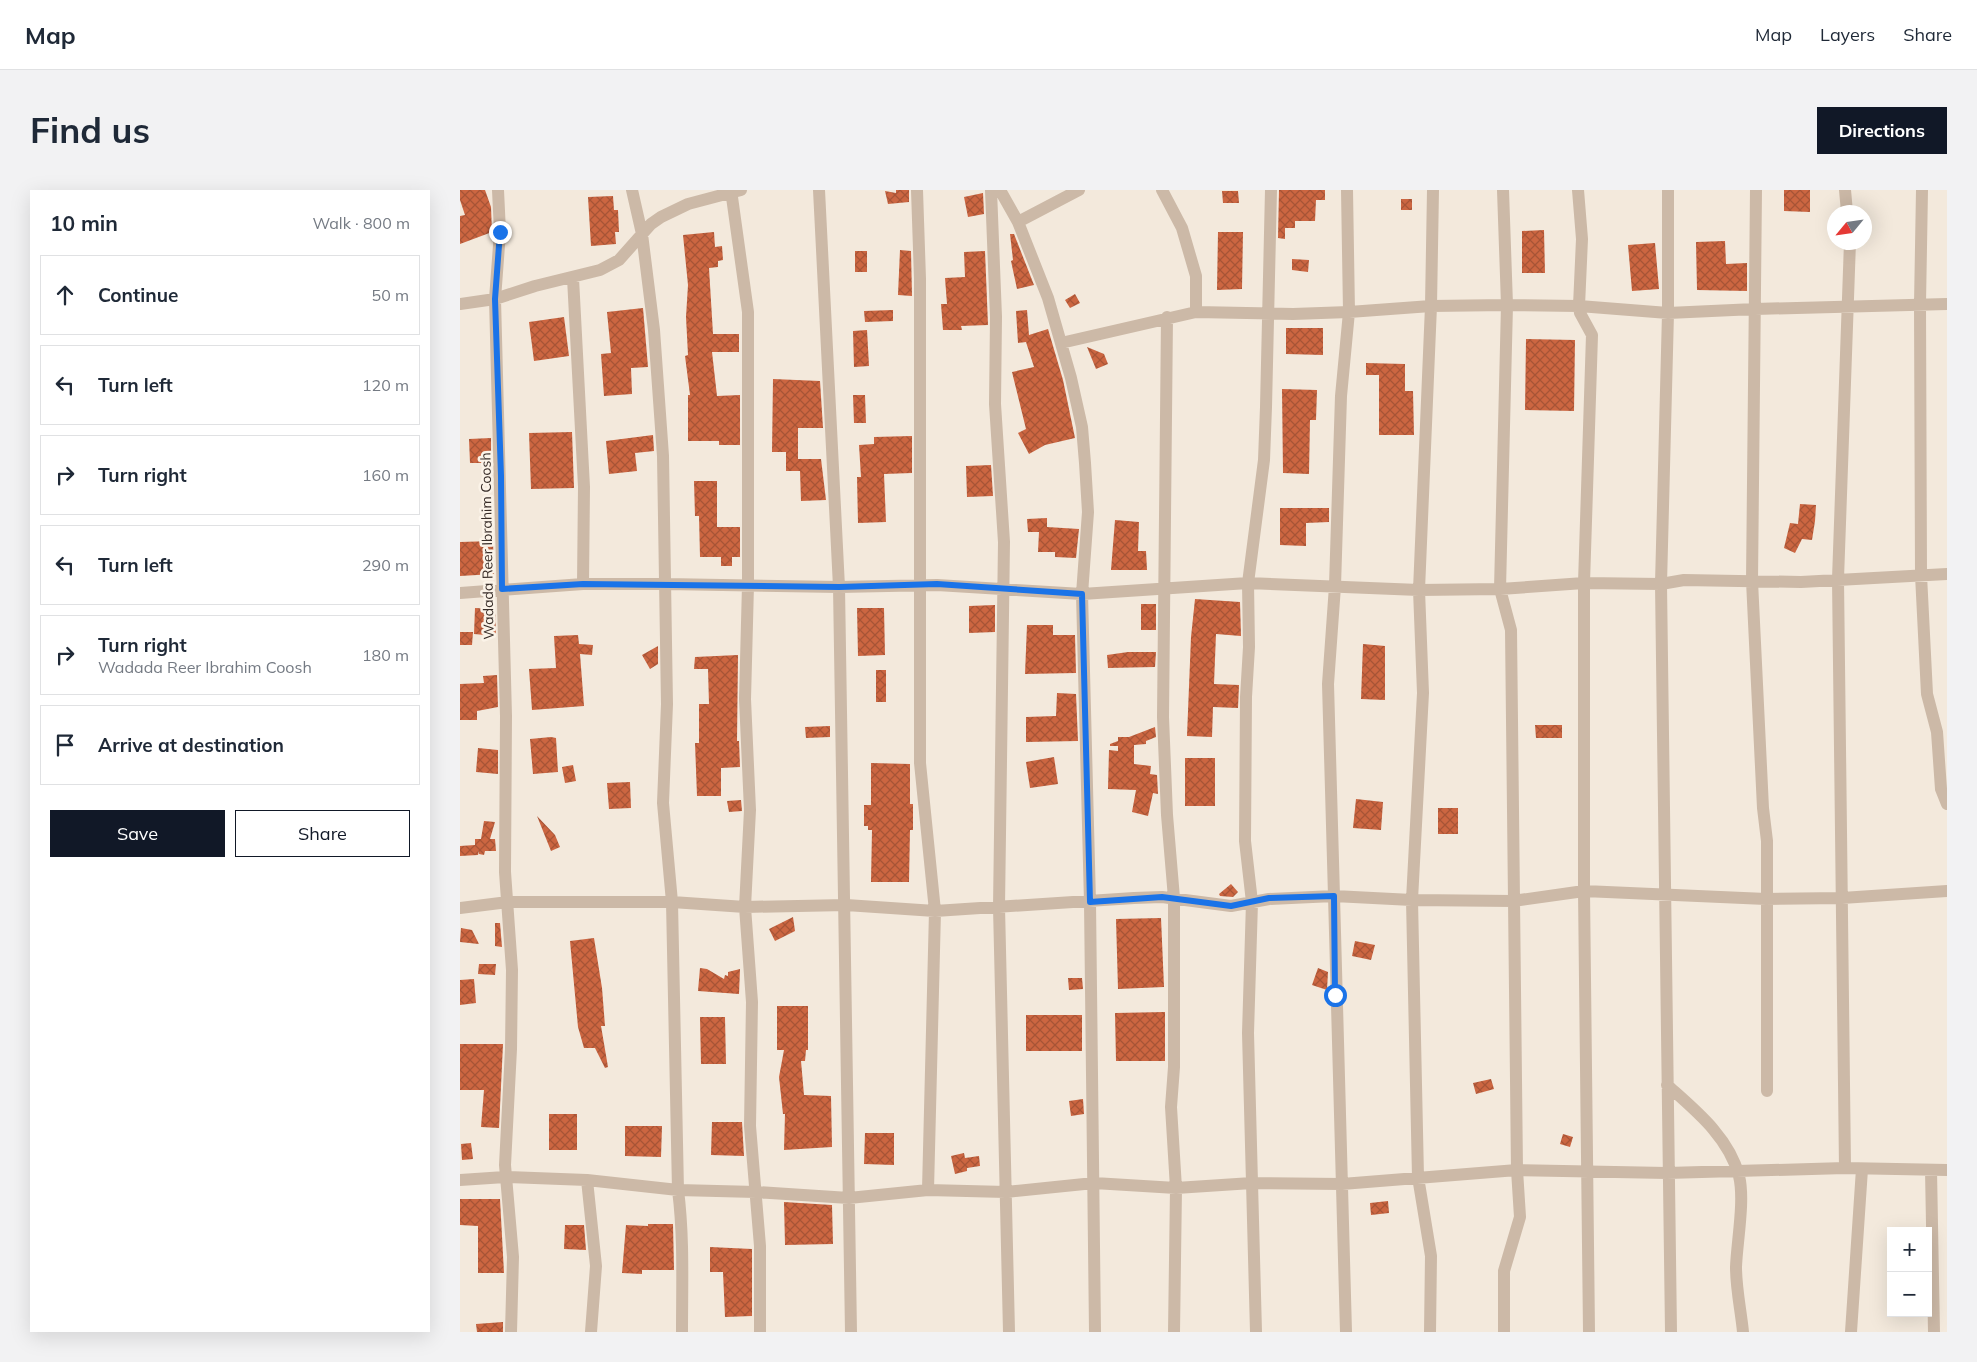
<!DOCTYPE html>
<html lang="en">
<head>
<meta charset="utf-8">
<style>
  :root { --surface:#fff; --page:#f2f2f3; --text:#1f2937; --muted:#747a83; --line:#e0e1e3; --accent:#111827 }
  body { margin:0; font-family:Mulish,sans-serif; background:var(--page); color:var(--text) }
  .controls { position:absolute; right:15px; bottom:15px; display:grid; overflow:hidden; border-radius:0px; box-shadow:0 5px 20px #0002 }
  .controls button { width:45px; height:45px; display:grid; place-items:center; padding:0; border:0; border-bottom:1px solid var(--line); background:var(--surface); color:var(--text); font:25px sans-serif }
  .compass { position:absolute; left:1367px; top:15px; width:45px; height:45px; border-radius:50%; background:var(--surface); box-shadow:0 5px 20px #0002; rotate:241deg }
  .stop { position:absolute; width:15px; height:15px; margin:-11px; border:4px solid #1a73e8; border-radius:50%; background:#fff }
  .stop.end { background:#1a73e8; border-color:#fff; box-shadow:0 1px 5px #0008 }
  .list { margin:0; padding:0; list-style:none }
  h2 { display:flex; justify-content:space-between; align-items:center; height:65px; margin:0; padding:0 20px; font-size:21px }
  h2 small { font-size:16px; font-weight:400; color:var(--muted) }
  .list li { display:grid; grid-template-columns:32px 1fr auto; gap:15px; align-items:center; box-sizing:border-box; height:80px; margin:0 10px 10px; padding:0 10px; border:1px solid var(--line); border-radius:0px }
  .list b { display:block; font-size:19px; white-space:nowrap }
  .list p { margin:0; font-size:16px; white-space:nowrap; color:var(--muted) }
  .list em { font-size:16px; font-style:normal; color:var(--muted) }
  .actions { display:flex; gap:10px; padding:15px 20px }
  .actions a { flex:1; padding:11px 0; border:1px solid var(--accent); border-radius:0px; text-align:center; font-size:18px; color:var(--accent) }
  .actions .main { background:var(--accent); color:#fff }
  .icon { flex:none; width:28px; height:28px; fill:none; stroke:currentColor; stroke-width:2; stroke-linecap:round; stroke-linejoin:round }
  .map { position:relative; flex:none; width:1487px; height:1142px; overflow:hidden; border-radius:0px }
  header { display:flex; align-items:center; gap:30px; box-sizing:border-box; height:70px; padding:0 25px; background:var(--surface); border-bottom:1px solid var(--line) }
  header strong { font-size:24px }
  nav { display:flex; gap:28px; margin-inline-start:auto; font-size:18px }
  .intro { display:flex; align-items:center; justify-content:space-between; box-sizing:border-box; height:120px; padding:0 30px }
  h1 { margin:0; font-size:35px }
  .button { padding:12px 22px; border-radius:0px; background:var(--accent); color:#fff; font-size:18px; font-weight:700 }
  main { display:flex; gap:30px; padding:0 30px }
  aside { flex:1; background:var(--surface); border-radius:0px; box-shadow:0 5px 20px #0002 }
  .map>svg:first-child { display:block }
</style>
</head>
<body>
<header>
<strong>Map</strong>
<nav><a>Map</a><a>Layers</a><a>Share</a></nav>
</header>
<div class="intro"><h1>Find us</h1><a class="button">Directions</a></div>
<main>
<aside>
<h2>10 min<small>Walk · 800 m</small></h2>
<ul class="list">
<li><svg class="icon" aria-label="ahead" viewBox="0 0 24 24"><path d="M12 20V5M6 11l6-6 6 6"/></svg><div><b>Continue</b></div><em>50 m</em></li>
<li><svg class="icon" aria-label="left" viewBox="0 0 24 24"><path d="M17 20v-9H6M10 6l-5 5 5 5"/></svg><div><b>Turn left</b></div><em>120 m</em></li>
<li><svg class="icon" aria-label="right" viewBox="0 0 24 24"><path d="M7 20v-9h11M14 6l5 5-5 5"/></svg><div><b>Turn right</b></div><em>160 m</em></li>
<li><svg class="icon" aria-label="left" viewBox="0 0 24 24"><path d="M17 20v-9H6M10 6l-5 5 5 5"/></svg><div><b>Turn left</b></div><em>290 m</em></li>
<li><svg class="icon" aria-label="right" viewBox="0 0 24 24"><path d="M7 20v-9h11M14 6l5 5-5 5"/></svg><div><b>Turn right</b><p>Wadada Reer Ibrahim Coosh</p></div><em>180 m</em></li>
<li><svg class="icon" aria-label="arrive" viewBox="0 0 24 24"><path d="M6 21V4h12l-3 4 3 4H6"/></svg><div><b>Arrive at destination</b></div></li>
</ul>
<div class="actions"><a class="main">Save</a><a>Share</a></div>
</aside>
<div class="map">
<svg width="1487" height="1142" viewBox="0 0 1487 1142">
  <defs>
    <pattern id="building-cross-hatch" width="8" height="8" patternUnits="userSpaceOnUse" patternTransform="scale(1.25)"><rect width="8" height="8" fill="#cc6641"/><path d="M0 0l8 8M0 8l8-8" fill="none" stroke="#a75436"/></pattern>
  </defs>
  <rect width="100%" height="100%" fill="#f3e9dc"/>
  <path fill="url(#building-cross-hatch)" d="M 0,0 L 25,0 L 31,17 L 32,42 L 0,54 L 0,26 L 5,25 L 0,10 Z
    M 436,0 L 449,0 L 449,12 L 428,14 L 425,1 L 436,3 Z
    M 819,0 L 865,0 L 865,10 L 856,10 L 855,31 L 835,31 L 835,38 L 825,38 L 825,49 L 818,48 Z
    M 1324,0 L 1350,0 L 1350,22 L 1324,21 Z
    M 762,1 L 778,1 L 779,13 L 763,13 Z
    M 523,3 L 524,24 L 508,27 L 504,7 Z
    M 153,6 L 154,20 L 158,20 L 159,42 L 155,42 L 156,54 L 131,56 L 128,7 Z
    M 941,9 L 952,9 L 952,20 L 941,20 Z
    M 1084,40 L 1085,83 L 1062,83 L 1062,41 Z
    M 254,42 L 255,57 L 262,56 L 263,70 L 258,71 L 258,77 L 249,78 L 253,144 L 279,144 L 279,162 L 252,162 L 257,206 L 280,205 L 280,255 L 259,255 L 259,251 L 228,251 L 228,205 L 230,205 L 225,166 L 228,165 L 226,127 L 228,95 L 223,45 Z
    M 758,42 L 783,42 L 782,99 L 757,100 Z
    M 550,44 L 554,44 L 574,95 L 557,99 L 551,71 L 553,70 Z
    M 1265,51 L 1266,74 L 1287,73 L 1287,101 L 1237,100 L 1236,52 Z
    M 1195,53 L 1199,99 L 1172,101 L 1168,55 Z
    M 440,60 L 451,61 L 452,106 L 438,105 Z
    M 395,61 L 407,61 L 407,82 L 395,82 Z
    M 525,61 L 528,135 L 501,136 L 502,140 L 483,140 L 481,114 L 487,114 L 485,88 L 505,87 L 504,62 Z
    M 832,69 L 849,70 L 848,82 L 832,80 Z
    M 615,104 L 620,113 L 610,118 L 605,110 Z
    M 183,118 L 188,177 L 171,178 L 172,204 L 144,206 L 141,164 L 151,163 L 147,122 Z
    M 433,120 L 433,131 L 405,132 L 404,121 Z
    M 567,120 L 569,145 L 588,139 L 603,190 L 615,248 L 585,255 L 569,264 L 558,243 L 566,239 L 552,182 L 574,177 L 566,152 L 558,153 L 556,121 Z
    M 104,127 L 109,166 L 74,171 L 69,132 Z
    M 826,138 L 863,138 L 863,165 L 826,164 Z
    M 407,140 L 409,176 L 394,177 L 393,141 Z
    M 1066,149 L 1115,150 L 1114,221 L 1065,220 Z
    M 627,157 L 644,164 L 648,174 L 636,179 Z
    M 906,173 L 945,174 L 945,201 L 953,201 L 954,245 L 919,245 L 919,185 L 906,185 Z
    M 313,189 L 360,191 L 363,238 L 338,238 L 338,269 L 361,269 L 366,310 L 341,311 L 340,281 L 326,281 L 326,262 L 312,262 Z
    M 822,199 L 857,200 L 856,230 L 850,230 L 849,284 L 823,283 Z
    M 393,205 L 405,205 L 406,233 L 394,233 Z
    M 112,242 L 114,298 L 71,299 L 69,243 Z
    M 193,245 L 194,261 L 175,263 L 177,281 L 149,284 L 146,251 Z
    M 452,246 L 452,283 L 424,284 L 426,332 L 398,333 L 397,287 L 401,287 L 399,255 L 414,254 L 414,247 Z
    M 31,248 L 31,273 L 10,273 L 9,249 Z
    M 531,275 L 533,306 L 507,307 L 506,276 Z
    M 234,291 L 257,291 L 257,337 L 280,337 L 280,367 L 272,367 L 272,376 L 261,376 L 261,367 L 240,367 L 239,326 L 235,326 Z
    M 1340,314 L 1356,315 L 1355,331 L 1352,350 L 1342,349 L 1335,363 L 1324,358 L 1330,333 L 1338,334 Z
    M 820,318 L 869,318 L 869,332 L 846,333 L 846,356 L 820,355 Z
    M 587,328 L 587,337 L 619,339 L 616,368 L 595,367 L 595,362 L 578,362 L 579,342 L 568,342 L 567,329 Z
    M 655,330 L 679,332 L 678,361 L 686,361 L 687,380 L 651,380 Z
    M 33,351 L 34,384 L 0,386 L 0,352 Z
    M 735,409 L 780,412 L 781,446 L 756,444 L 754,494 L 779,495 L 778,518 L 753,517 L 752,547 L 727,546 L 731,447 Z
    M 681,414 L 696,414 L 696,440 L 681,440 Z
    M 535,415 L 535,442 L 509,443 L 509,416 Z
    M 15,418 L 35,419 L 36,446 L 14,444 Z
    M 397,418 L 424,418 L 425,465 L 398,466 Z
    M 567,435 L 593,435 L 593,445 L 615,445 L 616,483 L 565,484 Z
    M 0,442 L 13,442 L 12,455 L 0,455 Z
    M 118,445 L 119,454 L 133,455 L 132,465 L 120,464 L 124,516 L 72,520 L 69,479 L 96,478 L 94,446 Z
    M 903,454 L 925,456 L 925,510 L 901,509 Z
    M 198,456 L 198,474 L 190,479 L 182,465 Z
    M 668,462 L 696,462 L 695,477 L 648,478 L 647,465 Z
    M 278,465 L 277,551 L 279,551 L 280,577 L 261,578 L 261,606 L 237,606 L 235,553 L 239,553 L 239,514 L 249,514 L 248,479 L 234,479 L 235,467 Z
    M 416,480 L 426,480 L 426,512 L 416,512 Z
    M 37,485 L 38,517 L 17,521 L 17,530 L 0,530 L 0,494 L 24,493 L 23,486 Z
    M 597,503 L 616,504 L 618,551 L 566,552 L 566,527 L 596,526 Z
    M 1075,535 L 1102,535 L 1102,548 L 1076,548 Z
    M 370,536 L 370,547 L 346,548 L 345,537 Z
    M 695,537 L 696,547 L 686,551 L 686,554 L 674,555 L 674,574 L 691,576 L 690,584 L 697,585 L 698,604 L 693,603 L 688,626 L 672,622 L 676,600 L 648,599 L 649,560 L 658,561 L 658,556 L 650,556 L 650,554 L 658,551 L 658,547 L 669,547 Z
    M 91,547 L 96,548 L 98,582 L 73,584 L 70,549 Z
    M 18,558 L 38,560 L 38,584 L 16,582 Z
    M 594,567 L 598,594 L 570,598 L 566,572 Z
    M 725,568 L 755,568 L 755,616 L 725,616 Z
    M 411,573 L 450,574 L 450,614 L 453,614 L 453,640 L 450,640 L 449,692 L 411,692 L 412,640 L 408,640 L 408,636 L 404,636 L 404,615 L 411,615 Z
    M 113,575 L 116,591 L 105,593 L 102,577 Z
    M 170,592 L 171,618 L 149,619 L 147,593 Z
    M 896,609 L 923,612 L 921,640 L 893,638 Z
    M 281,610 L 282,621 L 269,622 L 267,611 Z
    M 978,618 L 998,618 L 998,644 L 978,644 Z
    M 77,626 L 95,645 L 100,657 L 91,661 Z
    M 24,631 L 35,632 L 30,649 L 35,649 L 36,661 L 25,661 L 24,665 L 19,664 L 19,661 L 18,665 L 0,666 L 0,656 L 15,655 L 15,649 L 21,649 Z
    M 771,694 L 778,702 L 773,707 L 760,706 L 759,704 Z
    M 333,727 L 335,741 L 315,751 L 309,739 Z
    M 701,728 L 704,797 L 658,799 L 656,729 Z
    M 35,733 L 40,733 L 42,757 L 35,756 Z
    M 1,738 L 12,740 L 19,754 L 0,752 Z
    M 134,748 L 142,798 L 145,836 L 141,836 L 148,877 L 145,878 L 135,858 L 124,858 L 118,837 L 110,751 Z
    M 895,751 L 915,755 L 911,770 L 892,766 Z
    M 19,774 L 36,774 L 35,785 L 18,784 Z
    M 240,778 L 247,779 L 264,789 L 265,785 L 268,786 L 268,782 L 280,779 L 279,804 L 238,801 Z
    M 858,778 L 868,782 L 867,800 L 852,795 Z
    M 608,788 L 622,788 L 623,799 L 609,800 Z
    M 14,789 L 16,813 L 0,815 L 0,790 Z
    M 317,816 L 348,816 L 348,860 L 346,860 L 345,871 L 341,871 L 344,905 L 371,906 L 372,957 L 324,960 L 325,924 L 323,924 L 319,887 L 324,860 L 317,860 Z
    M 705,822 L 705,871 L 656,871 L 655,823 Z
    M 566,825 L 622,825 L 622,861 L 566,861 Z
    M 240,827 L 265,827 L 266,874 L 241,874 Z
    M 0,854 L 43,854 L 39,938 L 21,937 L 24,900 L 0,900 Z
    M 1031,889 L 1034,899 L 1016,904 L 1013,893 Z
    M 623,909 L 624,924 L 611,926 L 609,911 Z
    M 89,924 L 117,924 L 117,960 L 89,960 Z
    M 252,932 L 282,932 L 284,966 L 251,965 Z
    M 165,936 L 202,936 L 201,967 L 165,966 Z
    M 405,943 L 434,943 L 434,975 L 404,974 Z
    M 1103,944 L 1113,947 L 1110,957 L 1100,954 Z
    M 11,953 L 13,969 L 2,970 L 1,954 Z
    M 504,963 L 505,968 L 519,966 L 520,976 L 507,978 L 507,981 L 495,984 L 491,966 Z
    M 0,1009 L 40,1009 L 44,1083 L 18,1083 L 18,1036 L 0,1035 Z
    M 928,1011 L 929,1023 L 911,1025 L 910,1013 Z
    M 324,1012 L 372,1015 L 373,1054 L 325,1055 Z
    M 188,1034 L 213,1034 L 214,1080 L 182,1080 L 182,1084 L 162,1083 L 166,1035 L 188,1036 Z
    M 105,1035 L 124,1035 L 126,1060 L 104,1059 Z
    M 250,1057 L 292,1059 L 292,1126 L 265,1127 L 263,1082 L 250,1082 Z
    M 43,1132 L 43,1142 L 17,1142 L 16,1134 Z"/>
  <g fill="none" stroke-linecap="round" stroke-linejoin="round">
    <path stroke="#ccb9a7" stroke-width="12" d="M 38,0 L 40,42 L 35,109 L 46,526 L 45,682 L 52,780 L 51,859 L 45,975 L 53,1067 L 51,1142
      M 172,0 L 182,44 L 194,140 L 203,266 L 207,514 L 203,613 L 212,712 L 218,1000 C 224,1047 222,1095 222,1142
      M 271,0 L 288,122 L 288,395 L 285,509 L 290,620 L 285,717 L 292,812 L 290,936 L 300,1056 L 300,1142
      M 359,0 L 379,397 L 391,1142
      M 457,0 L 460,89 L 460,573 L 475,721 L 468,1000
      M 531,0 L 536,127 L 535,214 L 544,352 L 539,717 L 549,1142
      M 540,0 L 558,32 L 588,108 L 611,188 L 622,237 L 625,273 L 628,322 L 622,404 L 630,712 L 635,1142
      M 702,0 L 722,38 L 736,86 L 736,122
      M 1043,0 L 1047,115 L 1040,399 L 1051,440 L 1057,980 L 1060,1027 L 1044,1081 L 1044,1142
      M 1118,0 L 1122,49 L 1119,116 L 1120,123 L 1132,145 L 1124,393 L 1124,701 L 1129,1142
      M 1208,0 L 1208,123 L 1201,394 L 1211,1142
      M 1296,0 L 1292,391 L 1303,618 L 1307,651 L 1307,901
      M 1385,0 L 1387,22
      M 1462,0 L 1460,114 L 1461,385 L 1467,504 L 1477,542 L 1481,599 L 1487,614
      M 558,32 L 619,0
      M 113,88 L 124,297 L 123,394
      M 0,114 L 35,109 L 75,96 L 140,80 L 159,70 L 191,34 L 201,27 L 228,14 L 281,0
      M 707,127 L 703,527 L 707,625 L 714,708 L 714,877 L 711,917 L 716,998 L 714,1142
      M 601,153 L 736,122 L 833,124 L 889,122 L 887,0
      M 0,403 L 123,394 L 206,394 L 379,397 L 477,395 L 622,404 L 788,393 L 959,400 L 1040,399 L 1124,393 L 1201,394 L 1224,390 L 1341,392 L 1487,384
      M 0,718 L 48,712 L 212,712 L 285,717 L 386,715 L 475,721 L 674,708 L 702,707 L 771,716 L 809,709 L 874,706 L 868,494 L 875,396 L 881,206 L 889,122 L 971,116 L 1047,115 L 1119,116 L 1208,123 L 1295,119 L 1487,114
      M 1207,895 C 1235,920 1269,947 1279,986 C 1285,1010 1277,1051 1276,1077 C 1276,1099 1281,1121 1283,1142
      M 1385,978 L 1378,389 L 1390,52
      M 1471,980 L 1474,1142
      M 0,990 L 45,987 L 127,990 L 218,1000 L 296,1002 L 389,1008 L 468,1000 L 546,1002 L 634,993 L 716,998 L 792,993 L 882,994 L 1057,980 L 1207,983 L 1385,978 L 1487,980
      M 127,990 L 136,1076 L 131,1142
      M 796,1142 L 788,843 L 792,712 L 785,651 L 786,507 L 789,457 L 788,393 L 804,270 L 806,217 L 811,0
      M 886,1142 L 874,706 L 952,710 L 1053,711 L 1124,701 L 1306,709 L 1382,708 L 1487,701
      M 970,1142 L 971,1066 L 958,987 L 952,710 L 963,503 L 959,400 L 971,116 L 973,0
      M 1391,1142 L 1402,979"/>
  </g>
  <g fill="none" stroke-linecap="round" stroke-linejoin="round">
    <path stroke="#1a73e8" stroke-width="6" d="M 40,42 L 35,109 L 41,286 L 42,399 L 123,394 L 379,397 L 477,394 L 622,404 L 630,712 L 702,707 L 771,716 L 809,708 L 874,706 L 875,805"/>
  </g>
  <g text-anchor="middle" stroke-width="5" stroke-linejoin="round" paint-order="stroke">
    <g font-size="14" fill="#382d28" stroke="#fbf3e8">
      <text transform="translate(27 356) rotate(-91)" y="5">Wadada Reer Ibrahim Coosh</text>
    </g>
  </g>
</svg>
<div class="controls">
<button>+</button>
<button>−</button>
</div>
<svg class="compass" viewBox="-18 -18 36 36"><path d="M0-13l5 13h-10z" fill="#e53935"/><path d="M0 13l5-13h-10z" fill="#747a83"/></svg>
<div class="stop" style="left:875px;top:805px"></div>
<div class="stop end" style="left:40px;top:42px"></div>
</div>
</main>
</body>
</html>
